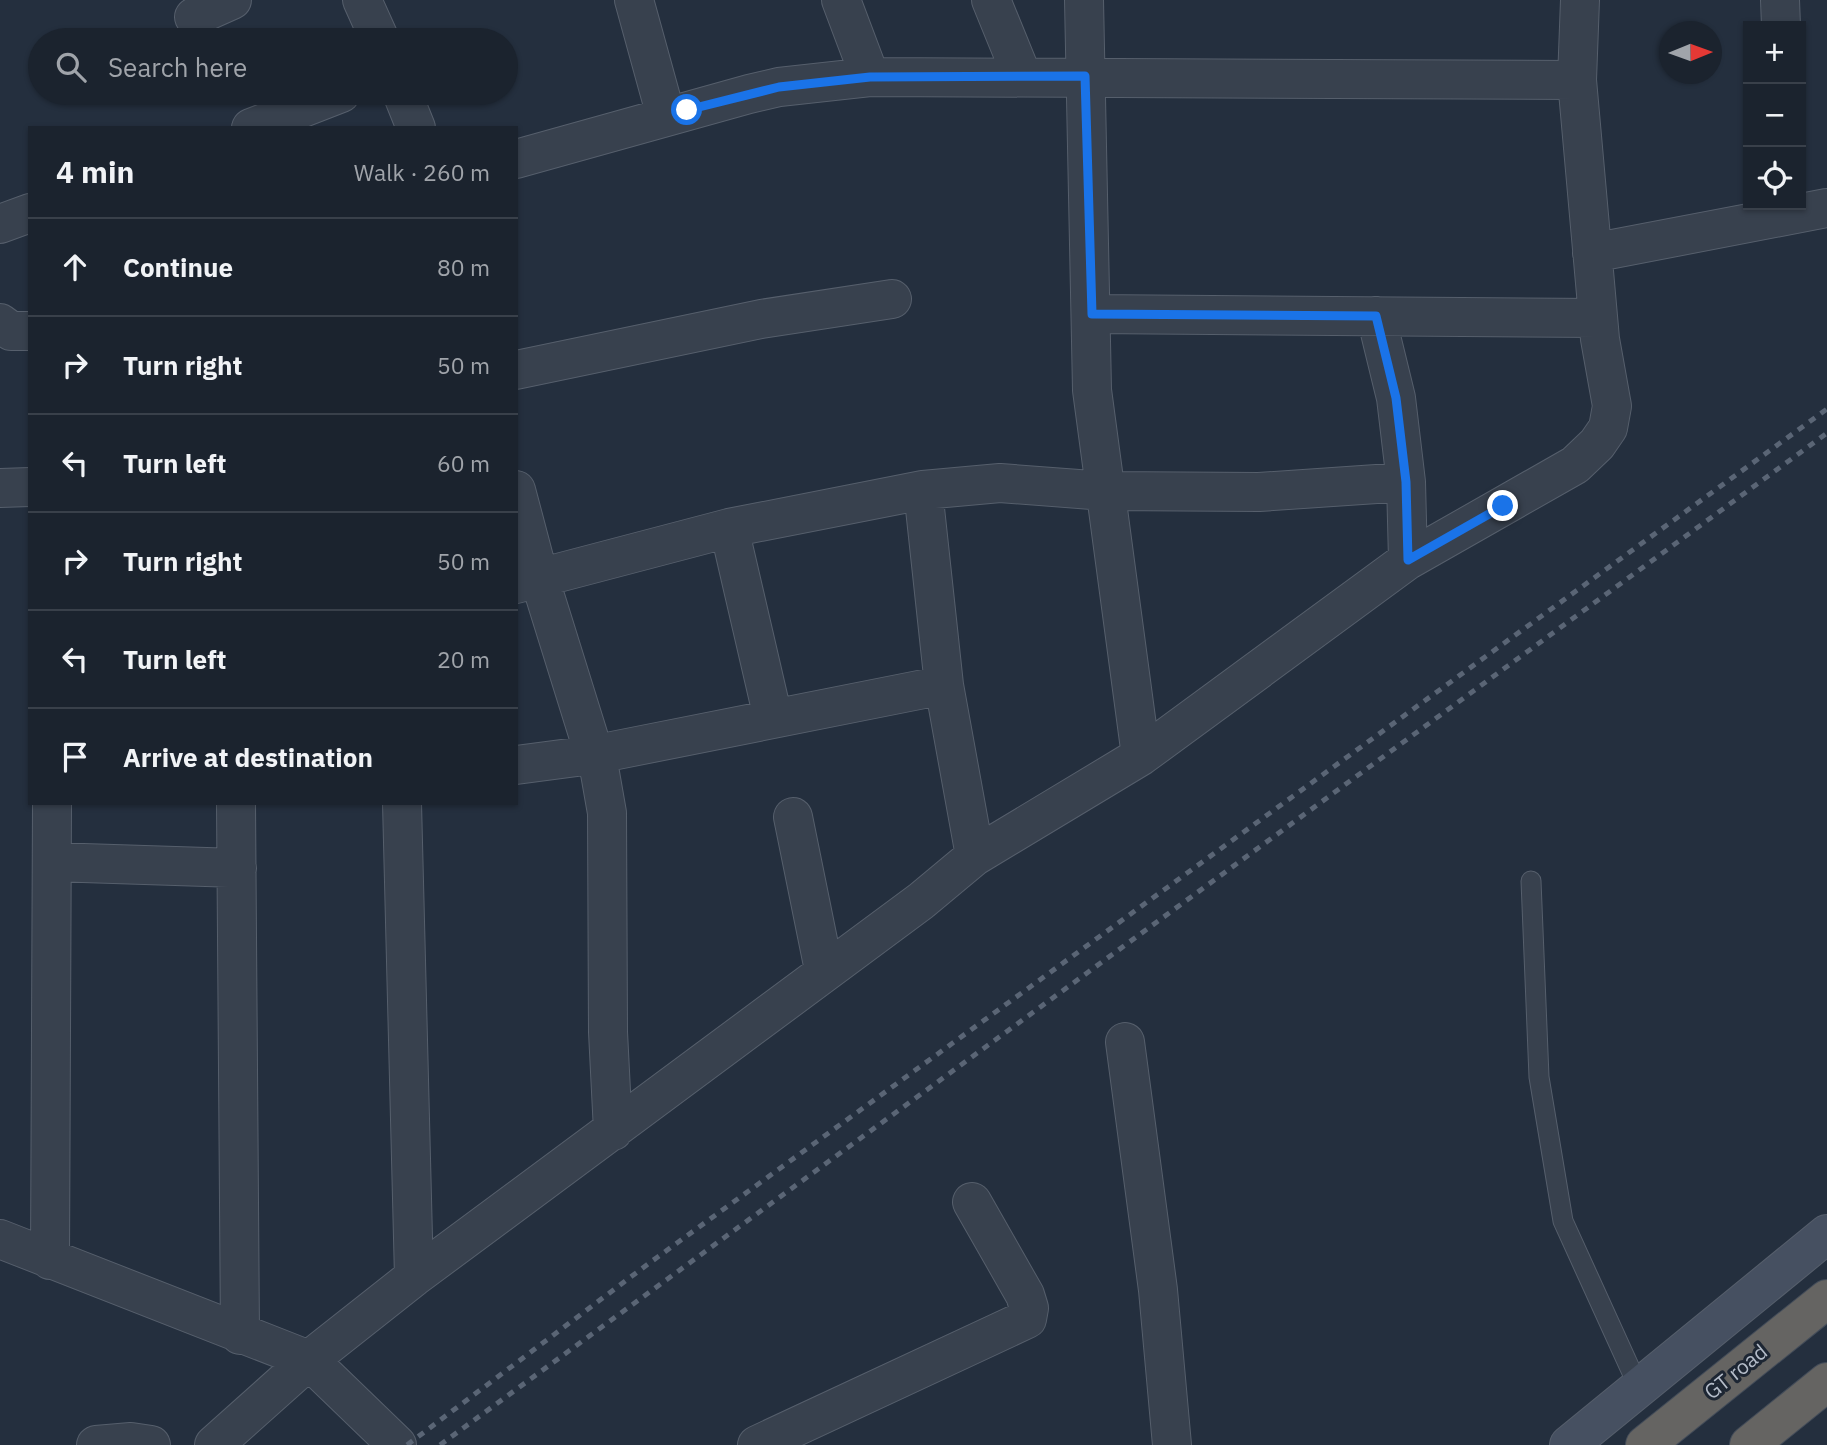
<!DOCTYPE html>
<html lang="en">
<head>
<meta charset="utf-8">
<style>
  :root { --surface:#1b232e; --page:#282f3a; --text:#f1f3f6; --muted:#a0a4aa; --line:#39404a }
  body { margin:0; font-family:"IBM Plex Sans",sans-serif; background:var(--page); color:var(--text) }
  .controls { position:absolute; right:21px; top:21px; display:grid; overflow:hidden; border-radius:0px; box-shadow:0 2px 5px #0004 }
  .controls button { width:63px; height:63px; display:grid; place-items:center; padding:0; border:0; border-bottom:2px solid var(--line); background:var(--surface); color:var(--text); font:35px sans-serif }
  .compass { position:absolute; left:1659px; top:21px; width:63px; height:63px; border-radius:50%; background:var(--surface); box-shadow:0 2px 5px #0004; rotate:89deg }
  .stop { position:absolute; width:21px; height:21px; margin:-16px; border:5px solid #1a73e8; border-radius:50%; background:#fff }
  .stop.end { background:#1a73e8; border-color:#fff; box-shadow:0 2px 7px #0008 }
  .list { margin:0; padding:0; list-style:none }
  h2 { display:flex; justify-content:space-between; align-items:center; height:91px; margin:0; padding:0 28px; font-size:30px }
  h2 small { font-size:23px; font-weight:400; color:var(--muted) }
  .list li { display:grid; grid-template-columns:46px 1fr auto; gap:21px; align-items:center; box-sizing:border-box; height:98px; padding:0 28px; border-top:2px solid var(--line) }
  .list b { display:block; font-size:26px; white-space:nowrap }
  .list em { font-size:23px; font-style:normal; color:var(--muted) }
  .icon { flex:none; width:38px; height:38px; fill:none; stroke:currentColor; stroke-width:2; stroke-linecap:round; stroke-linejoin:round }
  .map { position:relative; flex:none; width:1827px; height:1445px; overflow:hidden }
  .search { position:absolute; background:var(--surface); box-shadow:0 2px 5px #0004; left:28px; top:28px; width:490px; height:77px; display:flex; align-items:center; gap:18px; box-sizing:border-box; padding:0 24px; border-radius:38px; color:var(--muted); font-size:26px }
  .panel { position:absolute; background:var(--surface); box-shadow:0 2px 5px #0004; left:28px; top:126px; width:490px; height:679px; border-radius:0px }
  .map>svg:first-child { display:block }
</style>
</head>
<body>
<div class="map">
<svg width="1827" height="1445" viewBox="0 0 1827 1445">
  <rect width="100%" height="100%" fill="#242f3e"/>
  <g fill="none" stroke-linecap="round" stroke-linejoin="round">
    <g stroke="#565f6c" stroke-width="21">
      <path id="service" d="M 1531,881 L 1539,1077 L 1563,1221 L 1639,1388"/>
    </g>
    <g stroke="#565f6c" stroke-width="40">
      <path id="minor" d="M 362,0 L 380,40
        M 634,0 L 666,116
        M 841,0 L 870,77
        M 991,0 L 1022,76
        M 1780,0 L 1781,26
        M 194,17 L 232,0
        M 402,93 L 416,128
        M 251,128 L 341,93
        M 516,159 L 749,94 L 779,87 L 870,77 L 1577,80
        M 0,224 L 30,213
        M 1592,253 L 1827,208
        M 1092,314 L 1598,318
        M 1376,316 L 1396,398 L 1406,482 L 1408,560
        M 0,323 L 11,331 L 30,331
        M 516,370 L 761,319 L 892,299
        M 0,488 L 30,487
        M 516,490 L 539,577 L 600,773 L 607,813 L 608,1032 L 613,1131
        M 923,490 L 944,685 L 975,856
        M 729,528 L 773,718
        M 516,584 L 729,528 L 923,490 L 1000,483 L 1105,491 L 1259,492 L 1406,482
        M 1141,756 L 1408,560 L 1575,465 L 1597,444 L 1608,428 L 1612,406 L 1600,339 L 1577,80 L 1580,0
        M 516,765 L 592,755 L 944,685
        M 236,803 L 240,1335
        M 402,803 L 414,1277
        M 793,817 L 824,970
        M 52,862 L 237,868
        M 1125,1042 L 1158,1290 L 1172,1445
        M 0,1239 L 309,1360 L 397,1445
        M 50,1260 L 52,803
        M 96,1445 L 131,1442 L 151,1445
        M 214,1445 L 309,1360 L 414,1277 L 921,901 L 975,856 L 1141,756 L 1092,390 L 1084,0
        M 757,1445 L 1027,1319 L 1029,1308 L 1025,1295 L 972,1202"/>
    </g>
    <g stroke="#565f6c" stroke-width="40">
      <path id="secondary" d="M 1569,1445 L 1827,1234"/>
    </g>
    <g stroke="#434c59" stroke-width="40">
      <path id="trunk" d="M 1645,1445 L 1827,1299
        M 1749,1445 L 1827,1382"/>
    </g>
    <use href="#service" stroke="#38414e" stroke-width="19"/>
    <use href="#minor" stroke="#38414e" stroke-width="38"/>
    <use href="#secondary" stroke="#465061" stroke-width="38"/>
    <use href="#trunk" stroke="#656462" stroke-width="38"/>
    <path stroke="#5a6575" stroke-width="5" stroke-dasharray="7 7" stroke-linecap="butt" d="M 407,1445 L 648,1264 L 1827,409
      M 440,1445 L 1827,433"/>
  </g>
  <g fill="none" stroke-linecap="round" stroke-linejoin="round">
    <path stroke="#1a73e8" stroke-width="9" d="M 687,110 L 779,87 L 870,77 L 1085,76 L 1092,314 L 1376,316 L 1396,398 L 1406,482 L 1408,560 L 1503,506"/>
  </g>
  <g text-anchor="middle" stroke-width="6" stroke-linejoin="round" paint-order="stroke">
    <g font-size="21" fill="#b4bcc9" stroke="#1d2633">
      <text transform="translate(1736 1372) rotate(-39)" y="7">GT road</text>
    </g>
  </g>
</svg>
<div class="controls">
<button>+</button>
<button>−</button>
<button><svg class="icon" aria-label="locate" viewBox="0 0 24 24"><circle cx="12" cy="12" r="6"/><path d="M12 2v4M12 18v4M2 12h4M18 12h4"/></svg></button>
</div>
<svg class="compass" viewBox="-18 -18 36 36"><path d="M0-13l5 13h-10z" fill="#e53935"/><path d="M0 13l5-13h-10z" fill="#a0a4aa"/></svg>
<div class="stop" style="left:687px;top:110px"></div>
<div class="stop end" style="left:1503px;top:506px"></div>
<div class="search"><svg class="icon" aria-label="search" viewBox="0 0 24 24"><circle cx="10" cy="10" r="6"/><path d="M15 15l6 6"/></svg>Search here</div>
<section class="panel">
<h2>4 min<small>Walk · 260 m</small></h2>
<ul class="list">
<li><svg class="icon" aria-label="ahead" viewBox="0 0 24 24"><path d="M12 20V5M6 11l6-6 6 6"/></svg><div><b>Continue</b></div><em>80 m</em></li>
<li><svg class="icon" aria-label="right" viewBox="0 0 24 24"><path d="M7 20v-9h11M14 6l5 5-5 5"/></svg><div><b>Turn right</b></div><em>50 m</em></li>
<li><svg class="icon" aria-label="left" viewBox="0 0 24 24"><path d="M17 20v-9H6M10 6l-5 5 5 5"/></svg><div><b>Turn left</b></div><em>60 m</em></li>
<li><svg class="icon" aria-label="right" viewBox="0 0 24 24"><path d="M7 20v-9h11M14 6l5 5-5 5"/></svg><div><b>Turn right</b></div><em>50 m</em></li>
<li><svg class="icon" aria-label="left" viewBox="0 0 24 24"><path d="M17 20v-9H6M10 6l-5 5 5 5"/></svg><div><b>Turn left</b></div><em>20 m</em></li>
<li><svg class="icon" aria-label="arrive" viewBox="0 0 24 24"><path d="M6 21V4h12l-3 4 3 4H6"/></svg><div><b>Arrive at destination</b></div></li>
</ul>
</section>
</div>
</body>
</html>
